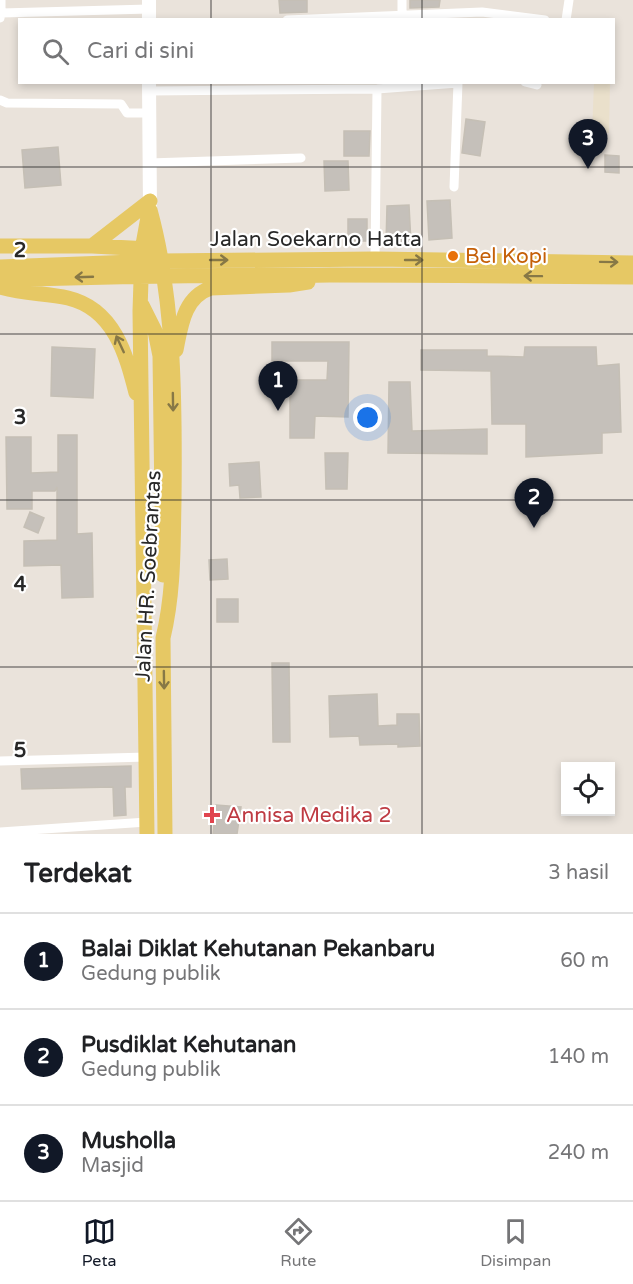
<!DOCTYPE html>
<html lang="id">
<head>
<meta charset="utf-8">
<style>
  :root { --surface:#fff; --page:#f2f2f2; --text:#202124; --muted:#757577; --line:#e0e0e0; --accent:#111827 }
  body { margin:0; font-family:"Varela Round",sans-serif; background:var(--page); color:var(--text) }
  .controls { position:absolute; right:18px; bottom:18px; display:grid; overflow:hidden; border-radius:0px; box-shadow:0 3px 9px #0003 }
  .controls button { width:54px; height:54px; display:grid; place-items:center; padding:0; border:0; border-bottom:2px solid var(--line); background:var(--surface); color:var(--text); font:30px sans-serif }
  .you { position:absolute; left:368px; top:418px; width:21px; height:21px; margin:-15px; border:4px solid #fff; border-radius:50%; background:#1a73e8; box-shadow:0 0 0 9px #1a73e833 }
  .badge { display:grid; place-items:center; width:39px; height:39px; border-radius:50%; background:var(--accent); color:#fff; font-size:20px; font-weight:700 }
  .pin { position:absolute; translate:-50% -50px; filter:drop-shadow(0 2px 3px #0008) }
  .pin::after { content:''; position:absolute; top:32px; width:21px; height:18px; background:inherit; clip-path:polygon(0 0,100% 0,50% 100%) }
  .list { margin:0; padding:0; list-style:none }
  h2 { display:flex; justify-content:space-between; align-items:center; height:78px; margin:0; padding:0 24px; font-size:26px }
  h2 small { font-size:20px; font-weight:400; color:var(--muted) }
  .list li { display:grid; grid-template-columns:39px 1fr auto; gap:18px; align-items:center; box-sizing:border-box; height:96px; padding:0 24px; border-top:2px solid var(--line) }
  .list b { display:block; font-size:22px; white-space:nowrap }
  .list p { margin:0; font-size:20px; white-space:nowrap; color:var(--muted) }
  .list em { font-size:20px; font-style:normal; color:var(--muted) }
  .icon { flex:none; width:33px; height:33px; fill:none; stroke:currentColor; stroke-width:2; stroke-linecap:round; stroke-linejoin:round }
  .map { position:relative; flex:none; width:633px; height:834px; overflow:hidden }
  .search { position:absolute; background:var(--surface); box-shadow:0 3px 9px #0003; left:18px; right:18px; top:18px; height:66px; display:flex; align-items:center; gap:15px; box-sizing:border-box; padding:0 21px; border-radius:0px; color:var(--muted); font-size:22px }
  .sheet { height:366px; background:var(--surface) }
  nav { display:flex; justify-content:space-around; align-items:center; box-sizing:border-box; height:84px; border-top:2px solid var(--line); background:var(--surface); font-size:16px; color:var(--muted) }
  nav a { display:grid; justify-items:center; gap:3px }
  nav .on { color:var(--accent) }
  .map>svg:first-child { display:block }
</style>
</head>
<body>
<div class="map">
<svg width="633" height="834" viewBox="0 0 633 834">
  <rect width="100%" height="100%" fill="#eae3db"/>
  <path fill="#eae0cb" d="M 594,83 L 610,83 L 609,133 L 592,133 Z"/>
  <path fill="#c5c0ba" stroke="#c5bfb5" stroke-width="1.5" d="M 279,0 L 307,0 L 307,12 L 280,13 Z
    M 410,0 L 440,0 L 439,7 L 410,8 Z
    M 466,119 L 485,122 L 480,156 L 462,153 Z
    M 344,131 L 370,131 L 369,156 L 344,156 Z
    M 58,147 L 61,185 L 25,188 L 22,150 Z
    M 605,155 L 619,156 L 619,173 L 605,172 Z
    M 324,161 L 348,161 L 349,190 L 325,191 Z
    M 450,200 L 452,238 L 429,240 L 427,201 Z
    M 409,205 L 411,243 L 386,244 L 387,206 Z
    M 348,219 L 367,219 L 367,241 L 348,241 Z
    M 272,342 L 349,342 L 348,417 L 315,416 L 314,438 L 290,438 L 290,380 L 327,380 L 328,361 L 272,361 Z
    M 52,347 L 95,349 L 93,398 L 51,396 Z
    M 525,347 L 596,347 L 597,366 L 619,364 L 621,432 L 602,433 L 602,453 L 526,457 L 526,424 L 492,424 L 491,371 L 421,370 L 421,350 L 487,350 L 487,356 L 524,357 Z
    M 389,382 L 410,382 L 412,431 L 487,429 L 487,454 L 388,453 Z
    M 58,435 L 77,435 L 77,534 L 92,533 L 93,597 L 62,598 L 61,565 L 24,566 L 24,541 L 57,540 L 57,487 L 55,491 L 32,491 L 32,509 L 7,509 L 6,437 L 31,437 L 31,473 L 58,472 Z
    M 325,453 L 348,453 L 347,489 L 326,489 Z
    M 259,462 L 261,497 L 240,498 L 239,485 L 230,486 L 229,464 Z
    M 30,512 L 44,518 L 38,533 L 24,527 Z
    M 227,559 L 228,579 L 210,580 L 209,560 Z
    M 217,599 L 238,599 L 238,622 L 217,622 Z
    M 272,663 L 289,663 L 290,742 L 273,742 Z
    M 377,694 L 378,726 L 397,725 L 397,714 L 419,714 L 420,746 L 398,747 L 398,744 L 360,745 L 359,736 L 330,737 L 329,696 Z
    M 131,766 L 131,787 L 125,787 L 126,815 L 114,816 L 113,787 L 22,789 L 21,769 Z
    M 216,805 L 241,807 L 237,834 L 213,834 Z"/>
  <g fill="none" stroke-linecap="round" stroke-linejoin="round">
    <path stroke="#fff" stroke-width="9" d="M 1,13 L 1,0
      M 402,15 L 402,0
      M 0,18 L 1,13 L 149,9
      M 287,20 L 482,12 L 545,20
      M 566,20 L 569,0
      M 525,82 L 537,85
      M 149,91 L 377,89 L 458,83 L 454,187
      M 0,100 L 7,103 L 121,104 L 127,113 L 148,113
      M 149,163 L 301,158
      M 375,259 L 377,89
      M 0,761 L 147,757
      M 0,832 L 147,822"/>
    <path stroke="#fff" stroke-width="14" d="M 149,0 L 149,20
      M 149,82 L 150,210"/>
    <path stroke="#e6c864" stroke-width="15" d="M 150,210 C 175,301 175,407 174,501 C 173,547 174,592 163,638 L 165,834
      M 0,246 L 92,246 L 150,249
      M 92,246 L 150,201
      M 0,267 L 160,261 L 375,259 L 633,263
      M 0,280 C 211,273 422,275 633,277
      M 0,287 C 22,294 46,293 68,298 C 114,309 126,354 136,393
      M 142,305 L 155,331 L 160,356 L 163,575
      M 176,350 C 181,325 184,297 211,288 L 289,285 L 308,282
      M 147,834 L 140,311 L 142,250 L 148,217"/>
  </g>
  <defs><path id="oneway-shaft" d="M-6 0H5M1.5-3L5.5 0L1.5 3" fill="none" stroke-width="1.6" stroke-linecap="round" stroke-linejoin="round" transform="scale(1.5)"/></defs>
  <g stroke="#877846">
    <use href="#oneway-shaft" transform="translate(219 260)"/>
    <use href="#oneway-shaft" transform="translate(414 260)"/>
    <use href="#oneway-shaft" transform="translate(609 262) rotate(1)"/>
    <use href="#oneway-shaft" transform="translate(533 276) rotate(-179)"/>
    <use href="#oneway-shaft" transform="translate(84 277) rotate(178)"/>
    <use href="#oneway-shaft" transform="translate(120 344) rotate(-115)"/>
    <use href="#oneway-shaft" transform="translate(173 402) rotate(89)"/>
    <use href="#oneway-shaft" transform="translate(164 680) rotate(89)"/>
  </g>
  <path fill="none" stroke="#282828" stroke-width="1.5" stroke-opacity="0.55" d="M 211,0 L 211,20M 422,0 L 422,20M 211,82 L 211,834M 422,82 L 422,834M 0,167 L 633,167M 0,334 L 633,334M 0,500 L 633,500M 0,667 L 633,667"/>
  <circle fill="#e8710a" stroke="#fff" stroke-width="2" cx="453" cy="256" r="6"/>
  <path fill="#e0444e" stroke="#fff" stroke-width="2" d="M209 806h6v6h6v6h-6v6h-6v-6h-6v-6h6z"/>
  <g text-anchor="middle" stroke-width="4.5" stroke-linejoin="round" paint-order="stroke">
    <g font-size="21" fill="#282828" stroke="#fff">
      <text x="316" y="246">Jalan Soekarno Hatta</text>
      <text transform="translate(148 576) rotate(-87)" y="7">Jalan HR. Soebrantas</text>
    </g>
    <g font-size="21" fill="#c56008" stroke="#fff" text-anchor="start">
      <text x="465" y="263">Bel Kopi</text>
    </g>
    <g font-size="21" fill="#be3a42" stroke="#fff" text-anchor="start">
      <text x="226" y="822">Annisa Medika 2</text>
    </g>
  </g>
  <g font-size="20" text-anchor="middle" font-weight="bold" fill="#282828" stroke="#fff" stroke-width="4.5" stroke-linejoin="round" paint-order="stroke">
    <text x="20" y="257">2</text>
    <text x="20" y="424">3</text>
    <text x="20" y="591">4</text>
    <text x="20" y="757">5</text>
  </g>
</svg>
<div class="controls">
<button><svg class="icon" aria-label="locate" viewBox="0 0 24 24"><circle cx="12" cy="12" r="6"/><path d="M12 2v4M12 18v4M2 12h4M18 12h4"/></svg></button>
</div>
<div class="you"></div>
<div class="pin badge" style="left:278px;top:411px">1</div>
<div class="pin badge" style="left:534px;top:528px">2</div>
<div class="pin badge" style="left:588px;top:169px">3</div>
<div class="search"><svg class="icon" aria-label="search" viewBox="0 0 24 24"><circle cx="10" cy="10" r="6"/><path d="M15 15l6 6"/></svg>Cari di sini</div>
</div>
<section class="sheet">
<h2>Terdekat<small>3 hasil</small></h2>
<ul class="list">
<li><span class="badge">1</span><div><b>Balai Diklat Kehutanan Pekanbaru</b><p>Gedung publik</p></div><em>60 m</em></li>
<li><span class="badge">2</span><div><b>Pusdiklat Kehutanan</b><p>Gedung publik</p></div><em>140 m</em></li>
<li><span class="badge">3</span><div><b>Musholla</b><p>Masjid</p></div><em>240 m</em></li>
</ul>
</section>
<nav>
<a class="on"><svg class="icon" aria-label="map" viewBox="0 0 24 24"><path d="M3 6l6-2 6 2 6-2v14l-6 2-6-2-6 2zM9 4v14M15 6v14"/></svg>Peta</a>
<a><svg class="icon" aria-label="directions" viewBox="0 0 24 24"><path d="M12 3l9 9-9 9-9-9zM9 14v-3h6M13 9l2 2-2 2"/></svg>Rute</a>
<a><svg class="icon" aria-label="saved" viewBox="0 0 24 24"><path d="M7 4h10v16l-5-4-5 4z"/></svg>Disimpan</a>
</nav>
</body>
</html>
